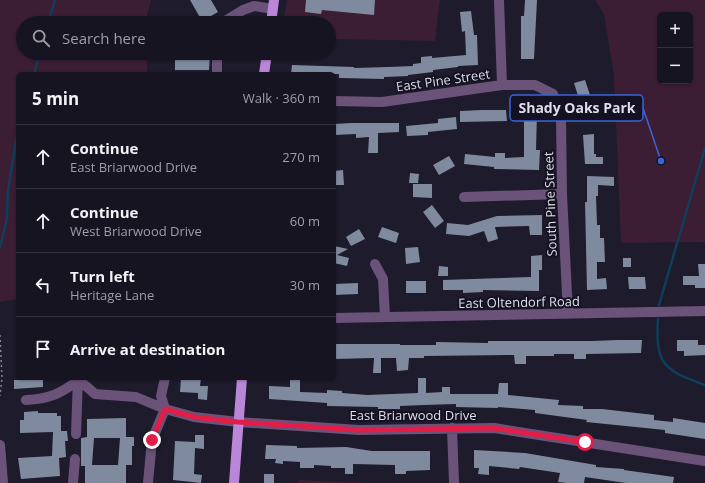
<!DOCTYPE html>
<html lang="en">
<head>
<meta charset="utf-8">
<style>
  :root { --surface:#161421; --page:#1f1d2a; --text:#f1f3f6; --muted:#9e9ea5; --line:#35333f }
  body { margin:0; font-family:"Open Sans",sans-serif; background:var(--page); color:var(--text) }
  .controls { position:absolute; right:12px; top:12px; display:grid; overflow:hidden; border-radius:6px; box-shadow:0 1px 3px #0004 }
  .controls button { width:36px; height:36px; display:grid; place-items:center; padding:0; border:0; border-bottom:1px solid var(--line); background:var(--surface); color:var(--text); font:20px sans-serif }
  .stop { position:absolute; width:12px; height:12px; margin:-9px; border:3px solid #e11d48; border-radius:50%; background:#fff }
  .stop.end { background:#e11d48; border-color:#fff; box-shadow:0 1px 4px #0008 }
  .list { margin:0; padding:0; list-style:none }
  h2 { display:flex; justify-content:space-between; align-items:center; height:52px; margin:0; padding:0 16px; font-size:17px }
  h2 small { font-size:13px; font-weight:400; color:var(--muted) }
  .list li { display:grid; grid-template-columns:26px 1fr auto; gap:12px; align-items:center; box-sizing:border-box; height:64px; padding:0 16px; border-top:1px solid var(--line) }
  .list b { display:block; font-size:15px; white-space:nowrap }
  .list p { margin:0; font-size:13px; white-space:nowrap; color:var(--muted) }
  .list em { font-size:13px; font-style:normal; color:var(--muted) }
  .icon { flex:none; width:22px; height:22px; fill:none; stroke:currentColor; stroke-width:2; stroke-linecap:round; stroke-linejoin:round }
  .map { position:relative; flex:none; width:705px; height:483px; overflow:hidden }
  .search { position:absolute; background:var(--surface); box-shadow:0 1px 3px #0004; left:16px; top:16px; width:320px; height:44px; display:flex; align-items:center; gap:10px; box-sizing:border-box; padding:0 14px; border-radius:22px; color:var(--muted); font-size:15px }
  .panel { position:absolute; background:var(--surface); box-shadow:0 1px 3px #0004; left:16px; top:72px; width:320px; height:308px; border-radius:6px }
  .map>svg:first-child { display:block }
</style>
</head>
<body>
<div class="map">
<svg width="705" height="483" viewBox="0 0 705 483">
  <rect width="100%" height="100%" fill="#1d1b2c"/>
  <path fill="#3b1d34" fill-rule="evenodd" d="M 0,0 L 151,0 L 145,23 L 23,23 L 23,53 L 147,53 L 147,74 L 18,74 L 18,299 L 0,302 Z
    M 287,0 L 440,0 L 435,41 L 329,39 L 329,23 L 283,23 Z
    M 595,0 L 705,0 L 705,242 L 621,243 L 614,76 L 604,14 ZM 660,15 L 690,15 L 690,81 L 660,81 Z
    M 298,480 L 369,483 L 298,483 Z"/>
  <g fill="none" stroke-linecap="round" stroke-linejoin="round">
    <path stroke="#0f3e5c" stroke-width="2.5" d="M 48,23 L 55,0
      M 34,74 L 40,53
      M 0,247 L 7,218 L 8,190 L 18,129
      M 659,305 L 705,148
      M 658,319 C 655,365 664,370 705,385"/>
  </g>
  <path fill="#808a9f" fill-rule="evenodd" d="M 190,0 L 211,0 L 218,12 L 202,21 Z
    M 306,0 L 375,0 L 374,15 L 322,10 L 321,14 L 305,12 Z
    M 525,0 L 537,0 L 534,59 L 521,59 L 521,16 L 524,16 Z
    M 471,11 L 474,35 L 477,35 L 478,65 L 458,66 L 458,67 L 433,70 L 433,72 L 408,75 L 408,76 L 384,77 L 384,79 L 339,78 L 339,74 L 291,74 L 292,65 L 354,67 L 354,68 L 388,67 L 413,66 L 413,64 L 421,63 L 421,57 L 432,56 L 432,58 L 466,55 L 465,31 L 462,32 L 460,12 Z
    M 179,53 L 210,53 L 209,70 L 175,70 L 175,57 L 179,57 Z
    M 585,80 L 594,107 L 594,120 L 584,121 L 584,98 L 579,99 L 574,83 Z
    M 482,110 L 506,110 L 507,121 L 460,122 L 460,111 Z
    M 524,111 L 537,112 L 536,150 L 540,150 L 539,170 L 494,169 L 494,167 L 464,164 L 465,154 L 495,157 L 495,153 L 505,153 L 505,158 L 524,157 Z
    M 456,117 L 457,129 L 428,132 L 428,135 L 407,136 L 406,126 L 438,123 L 438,119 Z
    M 351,123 L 399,123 L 399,132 L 378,133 L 378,153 L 368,153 L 369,137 L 356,138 L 356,134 L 334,135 L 334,124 Z
    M 594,134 L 594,154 L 596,154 L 596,157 L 603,157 L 603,164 L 585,164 L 583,135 Z
    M 449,156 L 455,166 L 439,175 L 433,165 Z
    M 343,170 L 344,185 L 334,185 L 334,171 Z
    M 410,173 L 419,174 L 418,183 L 409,183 Z
    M 587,176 L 614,177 L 614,186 L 598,185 L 598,196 L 596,196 L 597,225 L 600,225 L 600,238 L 604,238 L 605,262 L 597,262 L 597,279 L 606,278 L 607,289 L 587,290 L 585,202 L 587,202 Z
    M 413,184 L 432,184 L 432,198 L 413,197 Z
    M 432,205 L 444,221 L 435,228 L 423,212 Z
    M 542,215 L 542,235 L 530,235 L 529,226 L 495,227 L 498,239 L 488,242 L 484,231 L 469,236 L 446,234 L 447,223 L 468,225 L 497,216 Z
    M 382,227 L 399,233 L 396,243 L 378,237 Z
    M 359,229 L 365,239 L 351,246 L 346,237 Z
    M 334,246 L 348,249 L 337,255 L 349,258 L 347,266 L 334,263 Z
    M 418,247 L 420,262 L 406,264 L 405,248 Z
    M 542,255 L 542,270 L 539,270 L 539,291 L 483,290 L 483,292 L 463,293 L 463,290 L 443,290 L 443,280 L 531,277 L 531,256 Z
    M 623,258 L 631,258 L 631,267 L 623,267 Z
    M 698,264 L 705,264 L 705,288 L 695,288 L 695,285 L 683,285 L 683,276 L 699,276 Z
    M 439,266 L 448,267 L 448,276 L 438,276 Z
    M 628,277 L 645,277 L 646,289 L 629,289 Z
    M 406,281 L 426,281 L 426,293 L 406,293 Z
    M 358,283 L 358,294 L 334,295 L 334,284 Z
    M 618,340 L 642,340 L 641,353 L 586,354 L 586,359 L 574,359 L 574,354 L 554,354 L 554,356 L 526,356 L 526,364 L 515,364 L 514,355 L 424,356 L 424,358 L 409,358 L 408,370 L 397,371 L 396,358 L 381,358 L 381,373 L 373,373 L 374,358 L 334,359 L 334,344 L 400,344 L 400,345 L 436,345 L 436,342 L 488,343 L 488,341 L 592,341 Z
    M 677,340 L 698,340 L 698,345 L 705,345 L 705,355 L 684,356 L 684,351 L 677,351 Z
    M 23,378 L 43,378 L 43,387 L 14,389 L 14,380 L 23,380 Z
    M 181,378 L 201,378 L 200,386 L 208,386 L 207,400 L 198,399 L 198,393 L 180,392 Z
    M 290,378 L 300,378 L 300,392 L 327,393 L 327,390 L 342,391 L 342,393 L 367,395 L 418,393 L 418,378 L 426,378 L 426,393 L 442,392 L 442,387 L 450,387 L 450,394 L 498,394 L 499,383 L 508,383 L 508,395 L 559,400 L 558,405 L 583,406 L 583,409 L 602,409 L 654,415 L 654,420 L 673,422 L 673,418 L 705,423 L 705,439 L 665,433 L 665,430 L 586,422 L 587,420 L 535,413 L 535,410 L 498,407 L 498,408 L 456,407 L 456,404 L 424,405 L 400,406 L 400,409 L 378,409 L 378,407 L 327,406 L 327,403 L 269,399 L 269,386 L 290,387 Z
    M 38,411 L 38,413 L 57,413 L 57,416 L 61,416 L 61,431 L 67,431 L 68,441 L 65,441 L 66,457 L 59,458 L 60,476 L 21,479 L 18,458 L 52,456 L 53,432 L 20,433 L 20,420 L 24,420 L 24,412 Z
    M 126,418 L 126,437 L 134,437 L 134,446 L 132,446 L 132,465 L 126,465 L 126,483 L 85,483 L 85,466 L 81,466 L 81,438 L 87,437 L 87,419 ZM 94,438 L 120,438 L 118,465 L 92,465 Z
    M 195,435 L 204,435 L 204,449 L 195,448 L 194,474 L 202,475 L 201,483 L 173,480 L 175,441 L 195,442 Z
    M 266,445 L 297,446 L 297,448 L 346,447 L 372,451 L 430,451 L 430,470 L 406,471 L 406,474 L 395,474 L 395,465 L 353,464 L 353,474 L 345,474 L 345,468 L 331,468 L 331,466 L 314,465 L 314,468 L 300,468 L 300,462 L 283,461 L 283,464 L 275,463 L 276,459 L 265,459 Z
    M 474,450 L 525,453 L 596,465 L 596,467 L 624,469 L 624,470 L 674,477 L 673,483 L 626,483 L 585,477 L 584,483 L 567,483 L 558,482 L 560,473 L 520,467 L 519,469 L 489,466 L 489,475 L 478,474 L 479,468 L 474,468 Z
    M 264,474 L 274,474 L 274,483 L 264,483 Z"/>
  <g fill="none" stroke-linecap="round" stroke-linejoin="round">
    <path stroke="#868493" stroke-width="1.5" stroke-dasharray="2 3" stroke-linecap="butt" d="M 0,335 L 2,378 L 0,396"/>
    <path stroke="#6b5279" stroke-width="10" d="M 499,0 L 502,85
      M 222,23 L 243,10 L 254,6 L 273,9
      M 217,74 L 217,53
      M 334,101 L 382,102 L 502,85 L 535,85 L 553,94 L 561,117 L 562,194 L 568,314
      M 464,197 L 562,194
      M 375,264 L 383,279 L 385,317
      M 334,318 L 705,311
      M 79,380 L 95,394 L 136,397 L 165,409 L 194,417 L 238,422 L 359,430 L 494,428 L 705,461
      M 26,400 C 49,399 60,394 79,380
      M 452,428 L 454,483
      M 76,434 L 78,378
      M 0,445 L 3,483
      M 73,483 L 75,459
      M 148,483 L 152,440 L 165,409 L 161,396 L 165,378"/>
    <path stroke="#ba86d8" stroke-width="10" d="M 271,23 L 274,0
      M 264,74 L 267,53
      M 234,483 L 242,378"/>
  </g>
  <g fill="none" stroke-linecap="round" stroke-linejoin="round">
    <path stroke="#e11d48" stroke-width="5" d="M 152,440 L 165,409 L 194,417 L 238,422 L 359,430 L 494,428 L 585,442"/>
  </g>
  <g text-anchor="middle" stroke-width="4" stroke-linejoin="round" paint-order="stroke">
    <g font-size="13" fill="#dfdeeb" stroke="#141222">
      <text transform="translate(443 80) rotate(-8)" y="5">East Pine Street</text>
      <text transform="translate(550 204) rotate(-92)" y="5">South Pine Street</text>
      <text transform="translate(519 302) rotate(-1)" y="5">East Oltendorf Road</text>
      <text x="413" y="420">East Briarwood Drive</text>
    </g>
  </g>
  <path fill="none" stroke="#3a64db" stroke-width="1.5" d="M661 161L643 108"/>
  <circle fill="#3a64db" stroke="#141222" stroke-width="1.5" cx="661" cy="161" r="4"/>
  <rect fill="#141222" stroke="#3a64db" stroke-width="1.5" x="510" y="95" width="133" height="26" rx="4"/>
  <g font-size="14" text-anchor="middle" font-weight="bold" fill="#dfdeeb">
    <text x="577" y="113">Shady Oaks Park</text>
  </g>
</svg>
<div class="controls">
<button>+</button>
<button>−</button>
</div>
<div class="stop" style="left:585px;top:442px"></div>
<div class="stop end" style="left:152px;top:440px"></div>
<div class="search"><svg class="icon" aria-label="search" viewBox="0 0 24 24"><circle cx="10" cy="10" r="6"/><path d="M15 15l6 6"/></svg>Search here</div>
<section class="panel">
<h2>5 min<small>Walk · 360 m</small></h2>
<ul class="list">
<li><svg class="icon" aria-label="ahead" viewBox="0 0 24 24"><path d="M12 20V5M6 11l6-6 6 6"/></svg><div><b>Continue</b><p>East Briarwood Drive</p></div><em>270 m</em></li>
<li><svg class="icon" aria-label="ahead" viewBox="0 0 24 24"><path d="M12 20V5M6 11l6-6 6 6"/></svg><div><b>Continue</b><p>West Briarwood Drive</p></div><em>60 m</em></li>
<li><svg class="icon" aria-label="left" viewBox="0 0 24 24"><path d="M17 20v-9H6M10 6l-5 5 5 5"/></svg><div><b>Turn left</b><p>Heritage Lane</p></div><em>30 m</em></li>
<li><svg class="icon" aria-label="arrive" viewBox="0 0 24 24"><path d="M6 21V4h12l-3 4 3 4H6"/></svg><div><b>Arrive at destination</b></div></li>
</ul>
</section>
</div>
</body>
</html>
